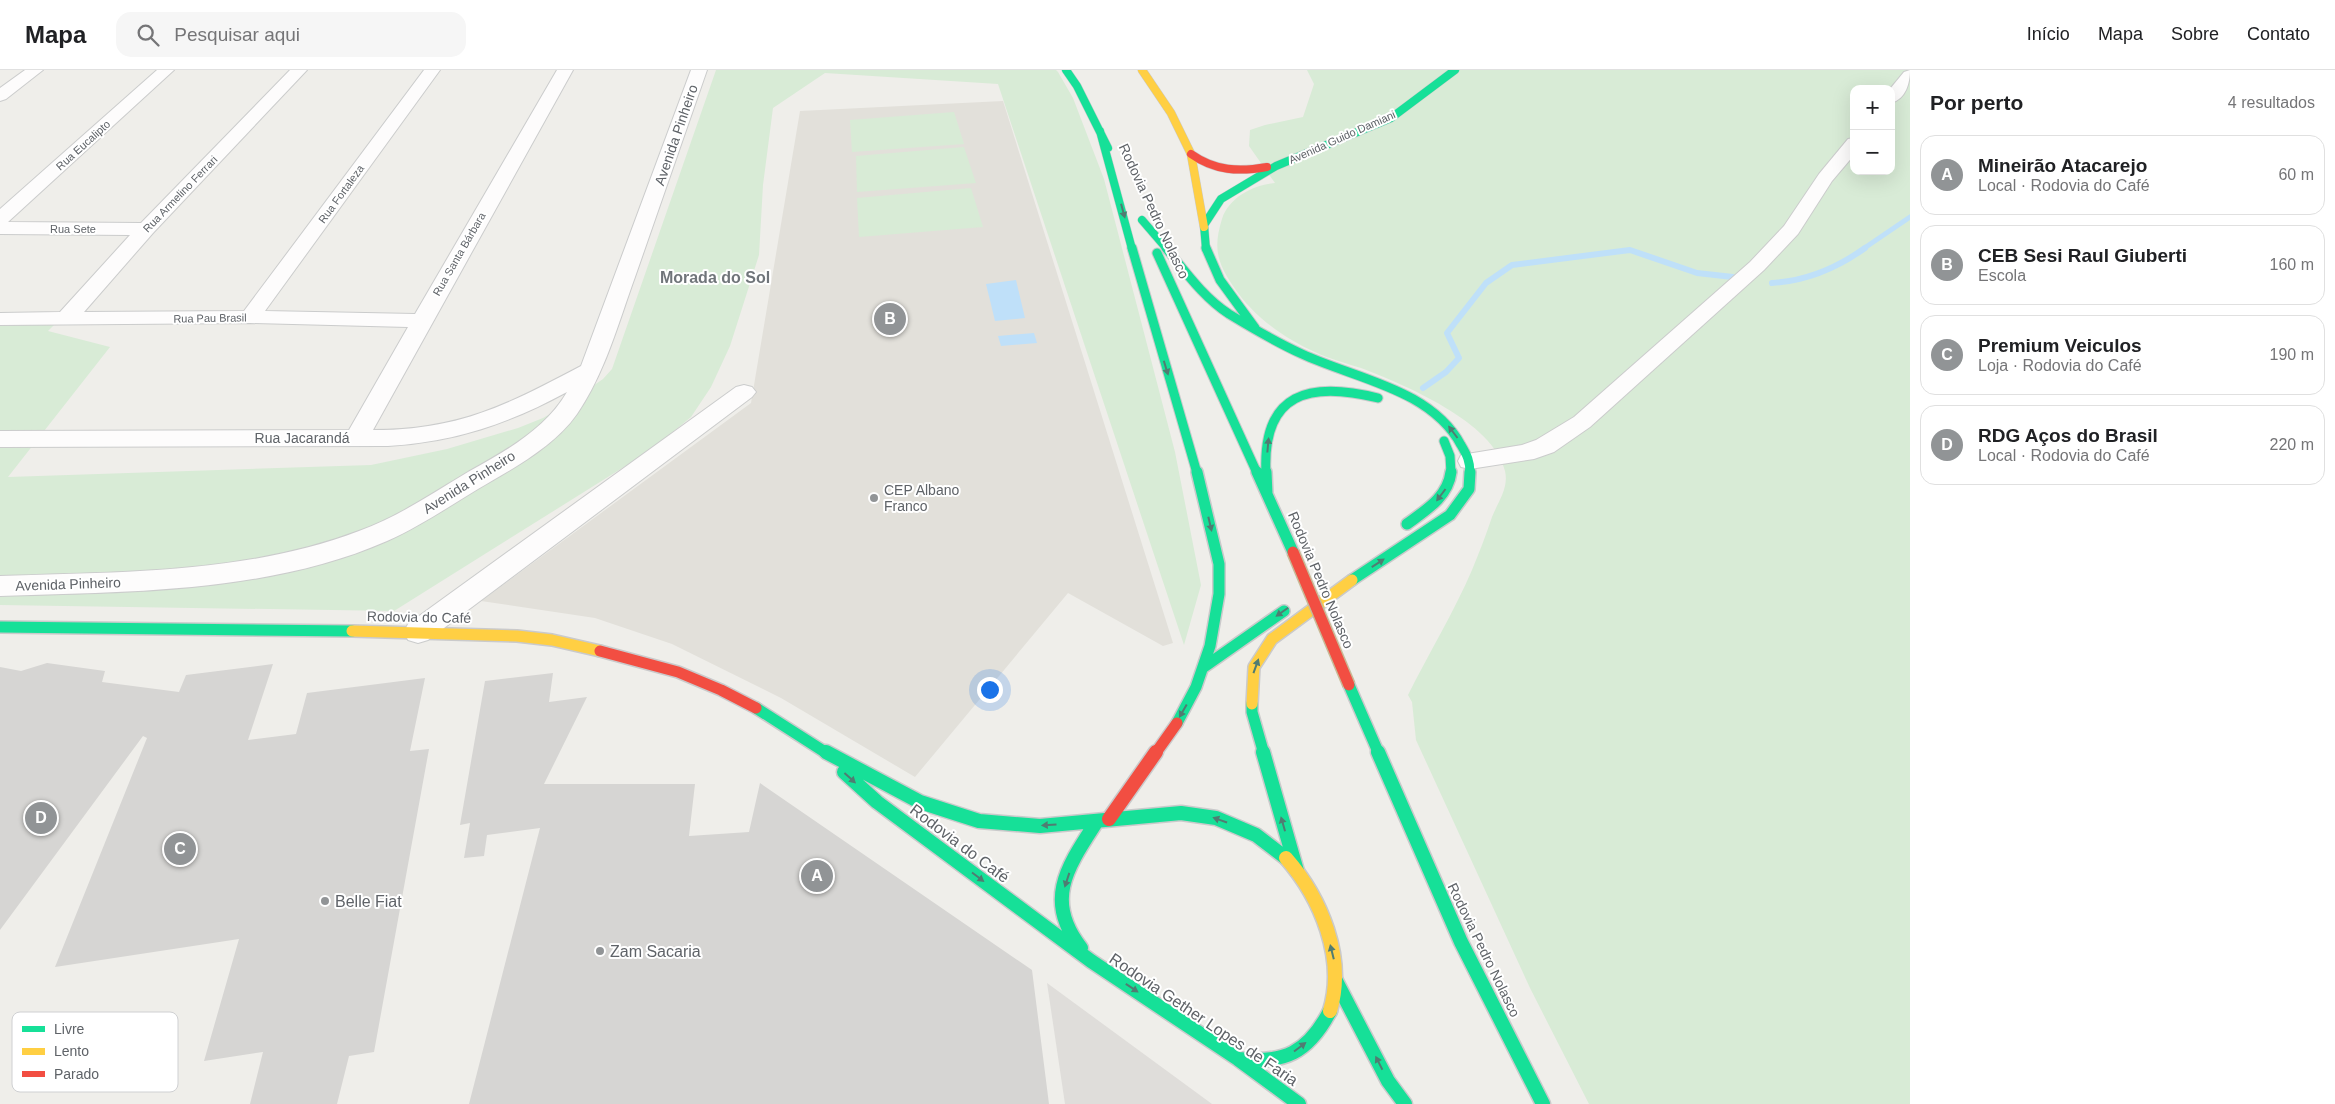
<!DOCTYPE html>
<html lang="pt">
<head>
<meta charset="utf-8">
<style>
  :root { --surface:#fff; --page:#f6f6f6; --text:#202124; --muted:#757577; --line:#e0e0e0; --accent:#919496 }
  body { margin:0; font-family:Helvetica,sans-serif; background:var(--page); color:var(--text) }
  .controls { position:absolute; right:15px; top:15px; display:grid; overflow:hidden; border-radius:10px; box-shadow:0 5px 20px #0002 }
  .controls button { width:45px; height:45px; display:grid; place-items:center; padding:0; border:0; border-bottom:1px solid var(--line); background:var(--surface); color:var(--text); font:25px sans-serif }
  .you { position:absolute; left:989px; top:619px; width:18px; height:18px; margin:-12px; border:4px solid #fff; border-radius:50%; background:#1a73e8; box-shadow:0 0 0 8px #1a73e833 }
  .badge { display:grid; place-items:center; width:32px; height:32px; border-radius:50%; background:var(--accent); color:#fff; font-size:16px; font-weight:700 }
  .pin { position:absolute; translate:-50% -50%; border:2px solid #fff; box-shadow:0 1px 5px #0006 }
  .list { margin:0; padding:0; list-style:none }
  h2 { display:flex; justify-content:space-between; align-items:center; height:65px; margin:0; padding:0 20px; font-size:21px }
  h2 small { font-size:16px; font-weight:400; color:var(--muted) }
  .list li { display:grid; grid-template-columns:32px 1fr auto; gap:15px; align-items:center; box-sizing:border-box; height:80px; margin:0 10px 10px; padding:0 10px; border:1px solid var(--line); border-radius:15px }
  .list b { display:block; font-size:19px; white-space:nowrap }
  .list p { margin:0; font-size:16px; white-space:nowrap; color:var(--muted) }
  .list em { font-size:16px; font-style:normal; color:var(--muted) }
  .icon { flex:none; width:28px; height:28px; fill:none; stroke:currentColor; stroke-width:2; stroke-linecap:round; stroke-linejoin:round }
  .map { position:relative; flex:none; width:1910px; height:1034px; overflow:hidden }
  header { display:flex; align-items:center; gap:30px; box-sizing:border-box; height:70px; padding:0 25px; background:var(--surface); border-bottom:1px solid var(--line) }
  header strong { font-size:24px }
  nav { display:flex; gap:28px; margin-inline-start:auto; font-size:18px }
  .search { width:350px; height:45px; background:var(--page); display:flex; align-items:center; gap:12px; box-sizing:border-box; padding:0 18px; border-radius:15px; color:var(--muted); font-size:19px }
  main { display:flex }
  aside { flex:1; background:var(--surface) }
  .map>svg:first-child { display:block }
</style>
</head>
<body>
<header>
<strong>Mapa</strong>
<div class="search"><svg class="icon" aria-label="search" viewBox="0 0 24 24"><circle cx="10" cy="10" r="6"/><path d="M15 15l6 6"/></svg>Pesquisar aqui</div>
<nav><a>Início</a><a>Mapa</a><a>Sobre</a><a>Contato</a></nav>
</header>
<main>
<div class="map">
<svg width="1910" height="1034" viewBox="0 0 1910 1034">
  <rect width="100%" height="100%" fill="#efeeea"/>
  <path fill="#dfddda" d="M 1047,913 L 1212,1034 L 1065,1034 Z"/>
  <path fill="#e2e0da" d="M 1003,31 L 1173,573 L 1163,576 L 1068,523 L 915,707 L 781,628 L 672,574 L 595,548 L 481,531 L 751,333 L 800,41 Z"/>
  <path fill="#d8ebd6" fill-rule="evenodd" d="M 716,0 L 1056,0 L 1058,2 L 1073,28 L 1104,109 L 1175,382 L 1201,515 L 1184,575 L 998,14 L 825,3 L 773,38 L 763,115 L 759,185 L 730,276 L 711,317 L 691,347 L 651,380 L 394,541 L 0,535 L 0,256 L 56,253 L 48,261 L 110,277 L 8,407 L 371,395 L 447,379 L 518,358 L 543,348 L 564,336 L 603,309 L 612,299 Z
    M 1307,0 L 1910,0 L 1910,1034 L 1589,1034 L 1530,918 L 1416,670 L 1412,632 L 1408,625 C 1429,583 1454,542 1472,500 C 1479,483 1486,465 1492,447 C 1498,432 1509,418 1505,401 C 1494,352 1403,314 1361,298 C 1346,293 1329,289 1315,282 C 1283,268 1252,245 1233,216 C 1217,192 1213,178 1222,149 C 1229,127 1254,115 1275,113 L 1249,76 L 1250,60 L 1265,55 L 1303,47 L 1314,14 ZM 1854,19 L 1891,19 L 1891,101 L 1854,101 Z
    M 954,42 L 964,74 L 852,82 L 850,50 Z
    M 964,77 L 976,113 L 857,122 L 856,86 Z
    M 971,118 L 983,157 L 859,167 L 857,128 Z"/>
  <path fill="#bfe0f9" d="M 1016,210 L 1025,248 L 995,251 L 986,214 Z
    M 1034,263 L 1037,273 L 1001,276 L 998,266 Z"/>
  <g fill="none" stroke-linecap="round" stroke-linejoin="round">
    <path stroke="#bfe0f9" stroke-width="5" d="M 1863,179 L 1910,147"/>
    <path stroke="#bfe0f9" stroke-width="6" d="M 1772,213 C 1807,211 1837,198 1865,178
      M 1423,318 L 1446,302 L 1459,288 L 1447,263 L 1486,213 L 1512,195 L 1630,180 L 1697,203 L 1733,207"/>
  </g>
  <path fill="#d6d5d3" d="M 47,593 L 105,601 L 102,612 L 179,622 L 186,605 L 273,594 L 248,670 L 296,664 L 307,623 L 425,608 L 410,681 L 429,679 L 374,982 L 349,986 L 337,1034 L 250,1034 L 263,982 L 204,991 L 239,869 L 55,897 L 147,668 L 143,666 L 0,860 L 0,597 L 21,601 Z
    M 553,603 L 549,632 L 587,627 L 544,714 L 695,714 L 689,766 L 749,762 L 760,713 L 1032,900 L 1049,1034 L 469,1034 L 540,758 L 487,765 L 484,786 L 464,788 L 470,753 L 460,755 L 485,611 Z"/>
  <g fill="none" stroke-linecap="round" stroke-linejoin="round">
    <g stroke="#cbcccc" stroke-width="2">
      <path id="street" d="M 25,0 L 43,0 L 6,29 L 0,31 L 0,18 Z
        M 157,0 L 174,0 L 8,152 L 141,153 L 290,0 L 307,0 L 153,163 L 84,242 L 244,241 L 424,0 L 440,0 L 265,241 L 415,244 L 557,0 L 573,0 L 373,360 C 459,360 507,335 581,296 L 691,0 L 707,0 C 683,69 659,138 635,207 C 618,254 605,303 577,344 C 554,377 512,399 478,419 C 448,437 419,457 387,471 C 269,523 127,522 0,526 L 0,506 C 119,502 246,504 359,461 C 398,447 433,423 468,402 C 504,382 546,359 567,322 C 508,354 455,372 388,376 L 0,377 L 0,361 L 349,360 L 408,257 L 250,253 L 0,255 L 0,243 L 60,242 L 130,165 L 0,164 L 0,139 Z
        M 1910,0 C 1910,13 1906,29 1891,33 L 1890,19 L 1904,2 Z
        M 1854,68 L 1854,85 L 1832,111 L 1798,164 L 1764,200 L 1590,357 L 1554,382 L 1534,389 L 1470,399 L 1461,397 L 1458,391 L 1461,385 L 1522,375 L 1536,370 L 1574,347 L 1750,192 L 1784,156 L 1819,104 L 1848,69 Z
        M 744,315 L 752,317 L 756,322 L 752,327 L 428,570 L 418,573 L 408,570 L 404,562 L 408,554 L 736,317 Z"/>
    </g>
    <g stroke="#cacacb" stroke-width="9">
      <path id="fast-far3" d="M 1066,0 L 1077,16 L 1108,78
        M 1100,61 L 1132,179
        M 1142,150 L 1167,179
        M 1206,179 L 1204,155 L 1221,129 L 1276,96 L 1391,48 L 1455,0"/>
    </g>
    <g stroke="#cacacb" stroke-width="11">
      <path id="fast-far2" d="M 1132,178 L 1197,403
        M 1166,178 C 1185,201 1203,227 1229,244 C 1252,258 1278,273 1302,284 C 1356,309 1431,319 1461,375 C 1467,385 1470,391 1470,403
        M 1206,178 L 1220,210 L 1255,258
        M 1157,183 L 1257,403
        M 1444,371 L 1450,386 L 1451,403
        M 1266,403 C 1262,322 1310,311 1378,328"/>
    </g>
    <g stroke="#cacacb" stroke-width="14">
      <path id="fast-far1" d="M 1257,402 L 1293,482
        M 1266,402 L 1267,424
        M 1407,454 C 1426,440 1448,427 1451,402
        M 1352,510 L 1450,445 L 1469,419 L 1470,402
        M 0,557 L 352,561
        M 1204,597 L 1284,541
        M 1349,615 L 1379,684
        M 1252,634 L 1252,642 L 1264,684
        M 756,638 L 828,684
        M 1177,653 L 1196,617 L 1210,576 L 1219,524 L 1219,494 L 1197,402"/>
    </g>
    <g stroke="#cacacb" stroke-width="17">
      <path id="fast" d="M 826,682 L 920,732 L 979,751 L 1040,756 L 1181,743 L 1216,748 L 1256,765 L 1286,788
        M 1263,682 L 1297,801
        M 1378,682 L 1461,872 L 1543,1034
        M 844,702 L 877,732 L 1091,891 L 1238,989 L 1299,1034
        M 1081,878 C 1043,830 1068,796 1097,751
        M 1336,911 L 1388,1011 L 1405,1034
        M 1238,989 C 1284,994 1308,983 1330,941"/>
    </g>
    <g stroke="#cacacb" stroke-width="9">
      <path id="slow-far2" d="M 1142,0 L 1171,43 L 1191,84 L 1204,157"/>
    </g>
    <g stroke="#cacacb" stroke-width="14">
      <path id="slow-far1" d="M 352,561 L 517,566 L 552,570 L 600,581
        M 1252,634 L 1254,597 L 1272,569 L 1352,510"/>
    </g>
    <g stroke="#cacacb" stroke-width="17">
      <path id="slow" d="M 1286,788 C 1321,828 1346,888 1330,941"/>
    </g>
    <g stroke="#cacacb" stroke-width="9">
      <path id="jam-far2" d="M 1191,84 C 1215,101 1239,102 1267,97"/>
    </g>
    <g stroke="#cacacb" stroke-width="14">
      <path id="jam-far1" d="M 600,581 L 678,602 L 721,620 L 756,638
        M 1155,684 L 1177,653"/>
    </g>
    <g stroke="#cacacb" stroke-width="17">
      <path id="jam" d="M 1109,749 L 1156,682"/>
    </g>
    <use href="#street" fill="#fdfcfc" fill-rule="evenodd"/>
    <use href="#fast-far3" stroke="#16e098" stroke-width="8"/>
    <use href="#fast-far2" stroke="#16e098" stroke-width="9"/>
    <use href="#fast-far1" stroke="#16e098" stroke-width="11"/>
    <use href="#fast" stroke="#16e098" stroke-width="14"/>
    <use href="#slow-far2" stroke="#ffcf43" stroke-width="8"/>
    <use href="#slow-far1" stroke="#ffcf43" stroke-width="11"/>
    <use href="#slow" stroke="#ffcf43" stroke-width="14"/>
    <use href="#jam-far2" stroke="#f24e42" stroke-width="8"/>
    <use href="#jam-far1" stroke="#f24e42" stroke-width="11"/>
    <use href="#jam" stroke="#f24e42" stroke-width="14"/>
    <g stroke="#c8b996" stroke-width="14" stroke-linecap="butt">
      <path id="jam-bridge" d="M 1293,482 L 1349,615"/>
    </g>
    <use href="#jam-bridge" stroke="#f24e42" stroke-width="11"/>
  </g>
  <defs><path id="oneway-solid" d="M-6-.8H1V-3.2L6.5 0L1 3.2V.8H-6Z" transform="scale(1.25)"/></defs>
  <g fill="#507c72">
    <use href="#oneway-solid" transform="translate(1123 141) rotate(75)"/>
    <use href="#oneway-solid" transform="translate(1166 298) rotate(73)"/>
    <use href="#oneway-solid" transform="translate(1453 362) rotate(-127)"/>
    <use href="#oneway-solid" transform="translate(1268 375) rotate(-85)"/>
    <use href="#oneway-solid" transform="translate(1441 425) rotate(127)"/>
    <use href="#oneway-solid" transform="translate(1210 454) rotate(77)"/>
    <use href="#oneway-solid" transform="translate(1378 493) rotate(-33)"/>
    <use href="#oneway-solid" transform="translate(1282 542) rotate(145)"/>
    <use href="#oneway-solid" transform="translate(1256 596) rotate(-70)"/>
    <use href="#oneway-solid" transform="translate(1183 641) rotate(120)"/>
    <use href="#oneway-solid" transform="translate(850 708) rotate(42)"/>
    <use href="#oneway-solid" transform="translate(1220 750) rotate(-161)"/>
    <use href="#oneway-solid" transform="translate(1283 754) rotate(-106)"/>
    <use href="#oneway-solid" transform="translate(1049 755) rotate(177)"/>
    <use href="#oneway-solid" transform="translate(978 807) rotate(37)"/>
    <use href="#oneway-solid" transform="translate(1067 810) rotate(108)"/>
    <use href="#oneway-solid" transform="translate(1332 882) rotate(-104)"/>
    <use href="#oneway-solid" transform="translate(1132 918) rotate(34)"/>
    <use href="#oneway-solid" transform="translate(1300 977) rotate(-37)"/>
    <use href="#oneway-solid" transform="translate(1379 993) rotate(-117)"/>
  </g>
  <g fill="#919496" stroke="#fff" stroke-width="2">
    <circle cx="874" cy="428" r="5"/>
    <circle cx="325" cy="831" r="5"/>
    <circle cx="600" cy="881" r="5"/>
  </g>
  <g text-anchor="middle" stroke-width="4" stroke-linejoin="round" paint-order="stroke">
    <g font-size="11" fill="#5f6368" stroke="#fff">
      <text transform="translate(1342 67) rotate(-24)" y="4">Avenida Guido Damiani</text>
      <text transform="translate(83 75) rotate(-42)" y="4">Rua Eucalipto</text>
      <text transform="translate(180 124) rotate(-46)" y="4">Rua Armelino Ferrari</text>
      <text transform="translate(341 124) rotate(-54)" y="4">Rua Fortaleza</text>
      <text x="73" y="163">Rua Sete</text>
      <text transform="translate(459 184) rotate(-60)" y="4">Rua Santa Bárbara</text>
      <text transform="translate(210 248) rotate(-1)" y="4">Rua Pau Brasil</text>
    </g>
    <g font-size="14" fill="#5f6368" stroke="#fff">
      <text transform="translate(676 65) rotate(-71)" y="5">Avenida Pinheiro</text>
      <text transform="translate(1154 141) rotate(65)" y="5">Rodovia Pedro Nolasco</text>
      <text x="302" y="373">Rua Jacarandá</text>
      <text transform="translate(469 412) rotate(-32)" y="5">Avenida Pinheiro</text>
      <text transform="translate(1321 510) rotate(67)" y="5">Rodovia Pedro Nolasco</text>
      <text transform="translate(68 514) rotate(-2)" y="5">Avenida Pinheiro</text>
      <text transform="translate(419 547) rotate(1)" y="5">Rodovia do Café</text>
      <text transform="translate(1484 880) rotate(64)" y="5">Rodovia Pedro Nolasco</text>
    </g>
    <g font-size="14" fill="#5f6368" stroke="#fff" text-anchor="start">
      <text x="884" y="425">CEP Albano<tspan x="884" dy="16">Franco</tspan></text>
    </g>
    <g font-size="16" font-weight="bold" fill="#70757a" stroke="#fff">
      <text x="715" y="213">Morada do Sol</text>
    </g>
    <g font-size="16" fill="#5f6368" stroke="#fff">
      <text transform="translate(960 773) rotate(37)" y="6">Rodovia do Café</text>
      <text transform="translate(1204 949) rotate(34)" y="6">Rodovia Gether Lopes de Faria</text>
    </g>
    <g font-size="16" fill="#5f6368" stroke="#fff" text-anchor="start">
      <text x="335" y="837">Belle Fiat</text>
      <text x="610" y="887">Zam Sacaria</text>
    </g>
  </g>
  <rect x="12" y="942" width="166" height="80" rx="8" fill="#fff" stroke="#cfd0d2" stroke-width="1"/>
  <rect x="22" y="956" width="23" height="6" fill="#16e098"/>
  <rect x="22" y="978" width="23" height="7" fill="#ffcf43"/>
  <rect x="22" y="1001" width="23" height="6" fill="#f24e42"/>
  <g font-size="14" fill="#5f6368">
    <text x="54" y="964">Livre</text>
    <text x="54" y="986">Lento</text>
    <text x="54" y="1009">Parado</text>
  </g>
</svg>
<div class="controls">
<button>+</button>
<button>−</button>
</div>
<div class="you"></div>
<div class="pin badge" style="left:817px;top:806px">A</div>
<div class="pin badge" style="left:890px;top:249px">B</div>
<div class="pin badge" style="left:180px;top:779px">C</div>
<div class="pin badge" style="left:41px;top:748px">D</div>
</div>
<aside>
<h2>Por perto<small>4 resultados</small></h2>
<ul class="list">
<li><span class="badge">A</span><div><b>Mineirão Atacarejo</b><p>Local · Rodovia do Café</p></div><em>60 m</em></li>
<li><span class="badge">B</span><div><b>CEB Sesi Raul Giuberti</b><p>Escola</p></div><em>160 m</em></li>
<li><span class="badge">C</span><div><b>Premium Veiculos</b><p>Loja · Rodovia do Café</p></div><em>190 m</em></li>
<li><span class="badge">D</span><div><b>RDG Aços do Brasil</b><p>Local · Rodovia do Café</p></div><em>220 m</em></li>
</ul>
</aside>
</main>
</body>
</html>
